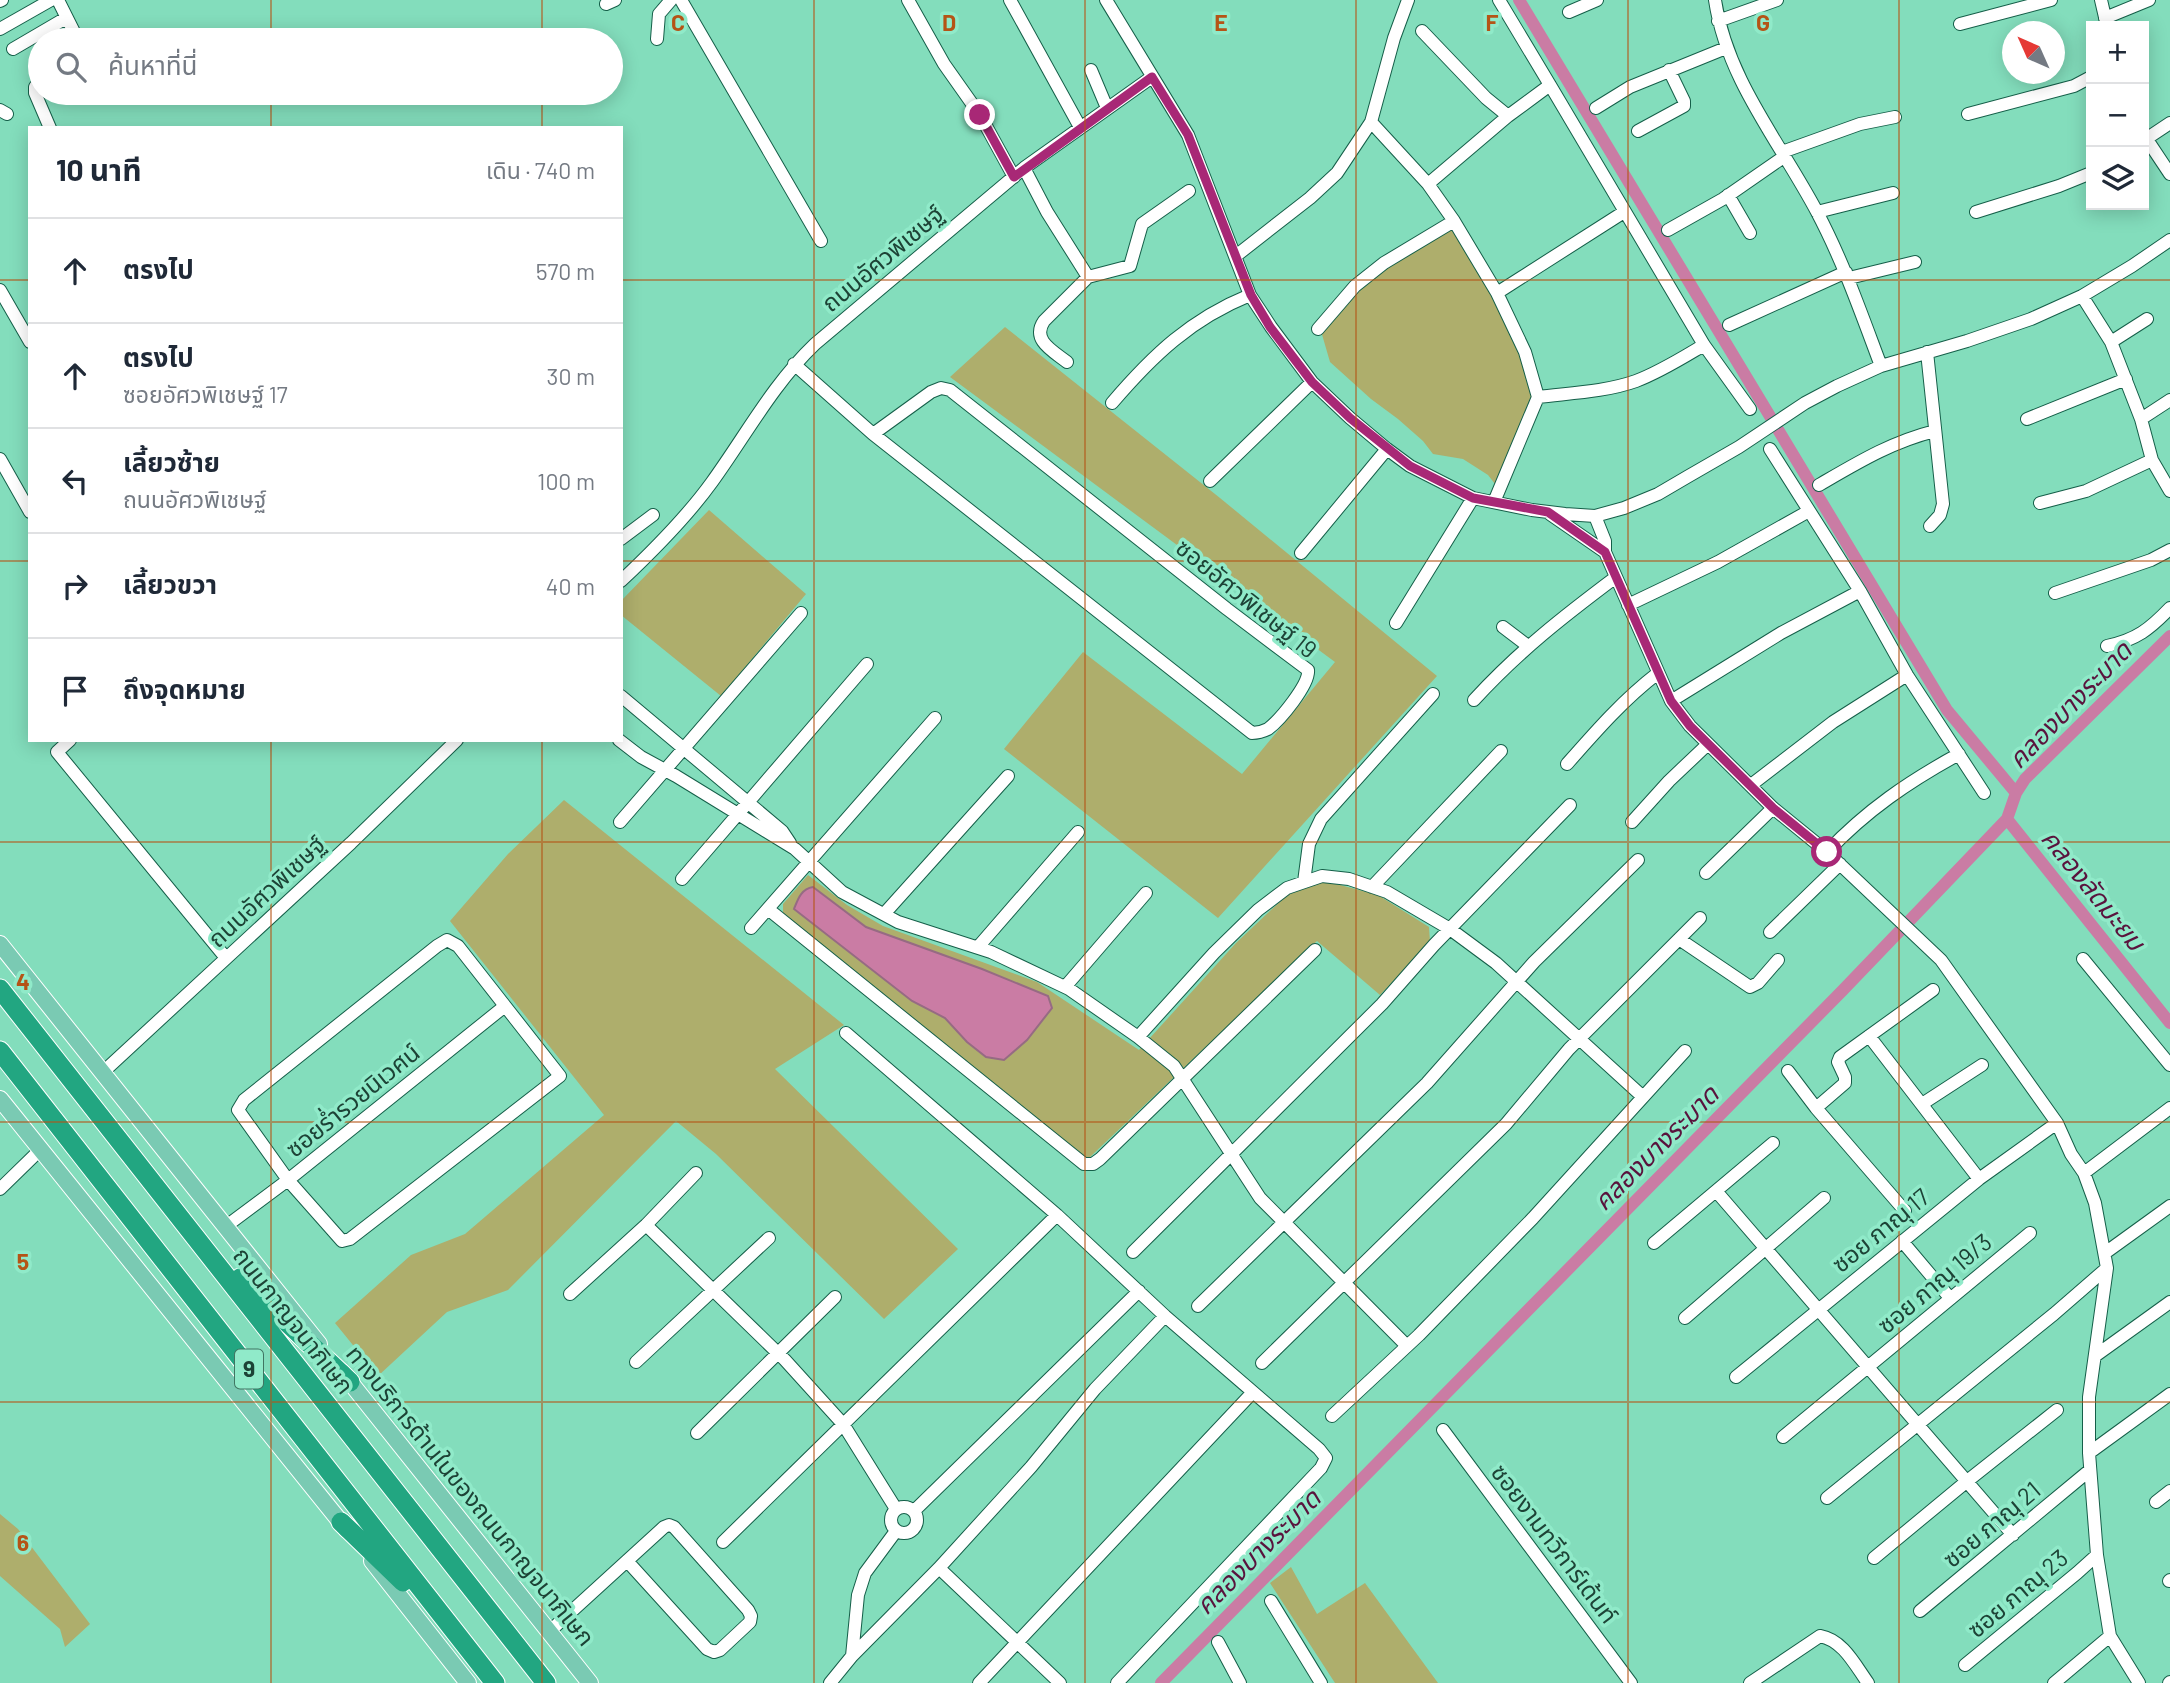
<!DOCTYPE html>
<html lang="th">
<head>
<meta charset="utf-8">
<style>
  :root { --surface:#fff; --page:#f6f6f7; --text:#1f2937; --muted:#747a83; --line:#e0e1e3 }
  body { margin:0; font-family:Barlow,"Noto Sans Thai",sans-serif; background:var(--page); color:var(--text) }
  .controls { position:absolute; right:21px; top:21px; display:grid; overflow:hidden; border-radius:0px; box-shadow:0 4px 18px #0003 }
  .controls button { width:63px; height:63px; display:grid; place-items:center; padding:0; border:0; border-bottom:2px solid var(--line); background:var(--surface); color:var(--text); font:35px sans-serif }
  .compass { position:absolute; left:2002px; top:21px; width:63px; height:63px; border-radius:50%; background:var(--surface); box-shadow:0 4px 18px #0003; rotate:315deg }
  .stop { position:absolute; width:21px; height:21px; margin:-16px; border:5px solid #a82876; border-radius:50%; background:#fff }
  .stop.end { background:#a82876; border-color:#fff; box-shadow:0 2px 7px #0008 }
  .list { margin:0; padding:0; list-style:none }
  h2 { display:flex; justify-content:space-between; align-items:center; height:91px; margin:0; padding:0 28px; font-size:30px }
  h2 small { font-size:23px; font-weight:400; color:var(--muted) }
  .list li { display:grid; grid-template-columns:46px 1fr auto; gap:21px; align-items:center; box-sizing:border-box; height:105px; padding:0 28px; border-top:2px solid var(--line) }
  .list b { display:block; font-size:26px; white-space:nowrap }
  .list p { margin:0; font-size:23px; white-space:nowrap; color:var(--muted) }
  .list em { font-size:23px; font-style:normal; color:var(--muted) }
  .icon { flex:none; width:38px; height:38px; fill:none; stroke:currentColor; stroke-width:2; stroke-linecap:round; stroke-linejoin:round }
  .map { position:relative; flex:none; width:2170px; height:1683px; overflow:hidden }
  .search { position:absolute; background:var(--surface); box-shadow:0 4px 18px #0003; left:28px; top:28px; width:595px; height:77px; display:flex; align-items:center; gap:18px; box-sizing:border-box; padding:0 24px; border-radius:38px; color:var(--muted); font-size:26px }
  .panel { position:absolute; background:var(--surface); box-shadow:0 4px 18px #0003; left:28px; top:126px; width:595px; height:616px; border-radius:0px }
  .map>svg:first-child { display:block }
</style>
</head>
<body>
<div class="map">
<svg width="2170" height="1683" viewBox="0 0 2170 1683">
  <rect width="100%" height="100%" fill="#83ddbc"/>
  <path fill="#aeae6c" d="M 1451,226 L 1496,299 L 1543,392 L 1495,484 L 1488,475 L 1463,459 L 1433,454 L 1423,441 L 1398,419 L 1371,399 L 1330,362 L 1321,331 L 1359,290 L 1387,266 Z
    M 1005,327 L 1220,498 L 1437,676 L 1218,918 L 1004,749 L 1083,652 L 1242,774 L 1335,662 L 950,377 Z
    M 709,510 L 806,594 L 721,696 L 621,615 L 621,601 Z
    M 564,800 L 844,1025 L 775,1069 L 958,1249 L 884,1319 L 716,1154 L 676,1121 L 508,1290 L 447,1312 L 378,1376 L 335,1323 L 411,1255 L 465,1234 L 604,1115 L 450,921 L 508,854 Z
    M 808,875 L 847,905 L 883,926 L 1037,982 L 1139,1050 L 1236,943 L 1290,892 L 1325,881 L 1378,895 L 1429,927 L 1430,942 L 1380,995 L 1317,941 L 1089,1158 L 1080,1155 L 783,913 L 783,904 Z
    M 0,1514 L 18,1529 L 90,1624 L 65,1647 L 60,1629 L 0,1576 Z
    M 1291,1567 L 1317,1614 L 1365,1583 L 1438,1683 L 1335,1683 L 1270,1583 Z"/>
  <path fill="#ca7ca4" stroke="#966b83" stroke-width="2" d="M 813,887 L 866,927 L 982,969 L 1048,996 L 1052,1008 L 1027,1040 L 1004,1060 L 986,1057 L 967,1042 L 945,1018 L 912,1001 L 794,909 C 798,899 801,889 813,887 Z"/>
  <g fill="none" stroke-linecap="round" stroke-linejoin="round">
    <path stroke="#ca7ca4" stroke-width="12" d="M 1519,0 L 1947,710 L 2016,793
      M 2007,819 L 2170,1023
      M 1161,1683 L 1843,990 L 2007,819 L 2016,793 L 2025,779 L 2170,636"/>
    <g stroke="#155f49" stroke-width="14">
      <path id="minor" d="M 58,0 L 78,40
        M 681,0 L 821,241
        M 908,0 L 944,64 L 980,115 L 1014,177
        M 1010,0 L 1080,127
        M 1106,0 L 1188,135 L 1250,295 L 1271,327 L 1312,382 L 1350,418 L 1387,449 L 1410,466 L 1473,498 L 1532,510 L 1565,514 L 1595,516 L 1624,508 L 1658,494 L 1687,477 L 1739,447 L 1805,403 L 1837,386 L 1881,366 L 1967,341 L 2031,319 L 2082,296 L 2132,266 L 2170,240
        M 1499,0 L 1550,85
        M 1715,0 C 1727,80 1780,142 1817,212 C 1843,261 1861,313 1881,366
        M 2101,0 L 2107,26
        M 0,1 L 2,0
        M 606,4 L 615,0
        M 1569,12 L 1597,0
        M 2105,18 L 2149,0
        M 1718,21 L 1777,0
        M 1960,24 L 2051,0
        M 0,29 L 51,0
        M 1422,31 L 1486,98 L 1508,116
        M 657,39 L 659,14 L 671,0
        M 13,49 L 66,18
        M 1091,70 L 1107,108
        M 40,80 L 35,87 L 35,93 L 50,128
        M 1596,108 L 1630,87 L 1726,48
        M 0,110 L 7,114
        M 1968,114 L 2074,86 L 2091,77
        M 1371,122 L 1428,184 L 1454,221 L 1497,293 L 1525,352 L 1538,397 C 1570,393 1605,392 1636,381 C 1660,372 1682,358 1704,345
        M 1638,131 L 1684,106 L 1684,101 L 1669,70
        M 2144,135 L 2170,174
        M 2146,139 L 2170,123
        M 1782,152 L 1860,124 L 1895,117
        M 1024,168 L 1047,212 L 1088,277
        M 1428,184 L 1508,116 L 1550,85 L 1704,345 L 1750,409
        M 1728,195 L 1750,233
        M 1817,212 L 1893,193
        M 1976,212 L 2059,186 L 2091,173
        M 1668,230 L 1723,199 L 1785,156
        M 1237,255 L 1310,198 L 1337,173 L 1371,122 L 1394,38 L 1408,0
        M 1849,278 L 1915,262
        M 0,290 L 30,342
        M 1497,293 L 1624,212
        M 2082,296 L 2111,342 L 2141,419 L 2152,460 L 2170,491
        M 1729,325 L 1846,272
        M 1318,329 L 1355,286 L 1384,263 L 1454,221
        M 2111,342 L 2147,319
        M 1927,352 L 1943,504 L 1940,515 L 1930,526
        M 1067,362 C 1053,351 1031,340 1044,321 L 1088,277 L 1130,266 L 1142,224 L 1189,191
        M 794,364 L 873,434 L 1252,733 C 1258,733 1262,732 1268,729 C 1280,720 1310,684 1308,670 L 1227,609 L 950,390 L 941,388 L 931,392 L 873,434
        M 1112,403 C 1153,355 1191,319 1250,295
        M 2027,419 L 2126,379
        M 2141,419 L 2170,400
        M 1770,449 L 1860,591 L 1907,675 L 1984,793
        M 0,459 L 30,512
        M 1210,481 L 1312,382
        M 1819,485 C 1857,463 1891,442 1935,431
        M 1494,502 L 1538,397
        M 2040,503 L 2086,491 L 2152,460
        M 1550,514 L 1605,552
        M 1595,516 L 1605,541 L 1605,552 L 1671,701 L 1690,726 L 1773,808 L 1827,852 L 1941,960 L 2057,1123 L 2071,1154 L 2084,1173 L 2095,1203 L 2107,1268 L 2089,1397 L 2089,1453 L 2097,1555 L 2110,1636 L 2139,1683
        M 621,539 L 653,515
        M 1301,553 L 1387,449
        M 621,581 C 654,550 686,518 712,482 C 746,435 773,384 815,344 L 1024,168 L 1152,77
        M 2055,593 L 2151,560 L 2170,550
        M 1628,605 L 1718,562 L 1809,511
        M 1396,623 L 1473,498
        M 1503,627 L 1528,646
        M 2107,646 C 2136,640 2150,629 2170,608
        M 621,696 L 782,831 L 790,843
        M 1474,700 C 1519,651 1564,616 1616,577
        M 1671,701 L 1781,633 L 1860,591
        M 70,740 L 57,752 L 226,958
        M 619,740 L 641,757 L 676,776 L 795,849 L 842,892 L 898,922 L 991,952 L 1069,989 L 1138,1037 L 1174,1066 L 1260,1198 L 1407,1346
        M 1567,764 C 1596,731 1623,700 1658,673
        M 1751,785 L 1833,722 L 1907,675
        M 620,822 L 801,613
        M 1632,822 L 1669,781 L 1708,744
        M 1827,852 C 1867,810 1908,782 1959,754
        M 1706,873 L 1773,808
        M 682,879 L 867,664
        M 1304,882 L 1309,844 L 1321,819 L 1433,694
        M 1372,887 L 1501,751
        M 768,909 L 1084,1164 L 1093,1164 L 1100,1159 L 1315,950
        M 884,914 L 1008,776
        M 751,928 L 935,718
        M 1770,932 L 1840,864
        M 1679,939 L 1750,987 L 1758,983 L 1778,960
        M 447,940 L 458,946 L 560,1076 L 350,1239 L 342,1241 L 288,1180 L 238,1110 L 244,1100 L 437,946 Z
        M 978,947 L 1078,832
        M 2083,959 L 2170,1065
        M 1065,987 L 1146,893
        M 846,1033 L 1057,1215 L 1165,1316 L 1319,1449 L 1326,1458 L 1321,1468 L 1117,1683
        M 1869,1036 L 1979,1179
        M 1138,1037 L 1214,953 L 1258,910 L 1287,888 L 1322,876 L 1349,879 L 1387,892 L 1450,929 L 1496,963 L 1642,1096
        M 1788,1071 L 1816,1108 L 1905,1211
        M 102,1073 L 351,843 L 457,740
        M 1922,1104 L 1982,1065
        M 1816,1108 L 1845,1083 L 1845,1077 L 1838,1062 L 1840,1057 L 1933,990
        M 2084,1173 L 2170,1108
        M 0,1189 L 41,1149
        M 1716,1191 L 2013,1535
        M 646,1225 L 785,1360 L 843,1424 L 896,1509
        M 225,1227 L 288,1180 L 505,1006
        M 1902,1241 L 1950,1298
        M 1654,1243 L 1773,1143
        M 1133,1252 L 1382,1004 L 1434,945 L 1570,805
        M 2105,1253 L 2170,1206
        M 570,1294 L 646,1225 L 696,1173
        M 1198,1306 L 1427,1083 L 1534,962 L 1638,860
        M 1685,1318 L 1824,1198
        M 2095,1356 L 2170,1302
        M 636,1362 L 769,1238
        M 1262,1363 L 1506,1124 L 1569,1049 L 1700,918
        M 1736,1377 L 1979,1179 L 2057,1123
        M 1332,1416 L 1419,1335 L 1533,1218 L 1685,1051
        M 1443,1430 L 1631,1683
        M 697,1433 L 835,1297
        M 1783,1437 L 2030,1233
        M 2089,1453 L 2170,1394
        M 1827,1498 L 2054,1314 L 2107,1268
        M 2156,1502 L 2170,1491
        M891 1520a13 13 0 1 1 26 0a13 13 0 1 1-26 0Z
        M 914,1511 L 1139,1291
        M 723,1542 L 1057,1215
        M 1874,1558 L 1966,1482 L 2057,1410
        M 939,1568 L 1060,1683
        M 2169,1581 L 2170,1580
        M 1271,1601 L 1321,1683
        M 1920,1611 L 2090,1470
        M 550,1631 L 664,1527 L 669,1525 L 674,1527 L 748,1610 L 751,1616 L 750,1622 L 720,1650 L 714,1652 L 707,1649 L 628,1562
        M 1218,1642 L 1240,1683
        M 852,1656 L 939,1568 L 1031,1467 L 1095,1389 L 1165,1316
        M 1965,1665 L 2077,1573 L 2097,1555
        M 830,1683 L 852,1656 L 858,1595 L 865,1573 L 896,1531
        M 979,1683 L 1253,1392
        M 1750,1683 L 1820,1636 C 1843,1640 1855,1665 1868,1683
        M 2054,1683 L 2110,1636
        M 2169,1683 L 2170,1682"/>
    </g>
    <g stroke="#fff" stroke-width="18">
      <path id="major" d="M 0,944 L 319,1344
        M 0,1099 L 347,1530
        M 342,1372 L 590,1683
        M 372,1561 L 468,1683"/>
    </g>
    <g stroke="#fff" stroke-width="21">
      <path id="highway" d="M 0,989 L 546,1683
        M 0,1051 L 495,1683
        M 240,1278 L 350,1382
        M 341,1522 L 403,1582"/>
    </g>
    <use href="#minor" stroke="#fff" stroke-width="12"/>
    <use href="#major" stroke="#7acab3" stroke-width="16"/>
    <use href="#highway" stroke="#22a681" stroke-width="19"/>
  </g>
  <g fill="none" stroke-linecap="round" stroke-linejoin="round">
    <path stroke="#a82876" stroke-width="9" d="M 980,115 L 1014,177 L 1152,77 L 1188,135 L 1251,295 L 1270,327 L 1312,382 L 1350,418 L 1410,466 L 1473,498 L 1548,512 L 1605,552 L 1671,701 L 1690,726 L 1773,808 L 1827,852"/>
  </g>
  <path fill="none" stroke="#b55416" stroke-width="2" stroke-opacity="0.55" d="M 271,0 L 271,40M 542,0 L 542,40M 814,0 L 814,1683M 1085,0 L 1085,1683M 1356,0 L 1356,1683M 1628,0 L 1628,1683M 1899,0 L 1899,1683M 271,93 L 271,128M 542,93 L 542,128M 0,280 L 30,280M 621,280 L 2170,280M 0,561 L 30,561M 621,561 L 2170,561M 271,740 L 271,1683M 542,740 L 542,1683M 0,842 L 2170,842M 0,1122 L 2170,1122M 0,1402 L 2170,1402"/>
  <g text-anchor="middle" stroke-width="7" stroke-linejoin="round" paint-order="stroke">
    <rect fill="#90eac9" stroke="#407562" stroke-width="2" x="235" y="1349.5" width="28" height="39" rx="5"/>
    <g font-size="23" font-weight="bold" fill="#1d4336">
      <text x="249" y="1377">9</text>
    </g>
    <g font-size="24" fill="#1d4336" stroke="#90eac9">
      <text transform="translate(883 259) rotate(-40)" y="8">ถนนอัศวพิเชษฐ์</text>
      <text transform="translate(1246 599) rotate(39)" y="8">ซอยอัศวพิเชษฐ์ 19</text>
      <text transform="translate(267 892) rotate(-43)" y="8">ถนนอัศวพิเชษฐ์</text>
      <text transform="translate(353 1101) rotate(-39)" y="8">ซอยร่ำรวยนิเวศน์</text>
      <text transform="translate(1881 1231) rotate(-39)" y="8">ซอย ภาณุ 17</text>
      <text transform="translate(1935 1284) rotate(-40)" y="8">ซอย ภาณุ 19/3</text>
      <text transform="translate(293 1321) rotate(52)" y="8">ถนนกาญจนาภิเษก</text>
      <text transform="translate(470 1496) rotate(51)" y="8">ทางบริการด้านในของถนนกาญจนาภิเษก</text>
      <text transform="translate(1992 1525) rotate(-40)" y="8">ซอย ภาณุ 21</text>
      <text transform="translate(1554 1544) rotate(53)" y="8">ซอยงามทวีการ์เด้นท์</text>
      <text transform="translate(2018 1594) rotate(-40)" y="8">ซอย ภาณุ 23</text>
    </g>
    <g font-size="26" font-style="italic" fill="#59133d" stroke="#90eac9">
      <text transform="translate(2070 705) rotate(-46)" y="9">คลองบางระมาด</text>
      <text transform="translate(2093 890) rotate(51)" y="9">คลองลัดมะยม</text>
      <text transform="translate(1656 1148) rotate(-45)" y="9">คลองบางระมาด</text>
      <text transform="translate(1258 1552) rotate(-45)" y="9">คลองบางระมาด</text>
    </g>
  </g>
  <g font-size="23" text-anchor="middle" font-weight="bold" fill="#b55416" stroke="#90eac9" stroke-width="7" stroke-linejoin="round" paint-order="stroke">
    <text x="678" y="31">C</text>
    <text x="949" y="31">D</text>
    <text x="1221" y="31">E</text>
    <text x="1492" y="31">F</text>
    <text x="1763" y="31">G</text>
    <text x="23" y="990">4</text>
    <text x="23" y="1270">5</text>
    <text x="23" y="1551">6</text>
  </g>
</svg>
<div class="controls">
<button>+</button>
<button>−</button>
<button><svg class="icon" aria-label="layers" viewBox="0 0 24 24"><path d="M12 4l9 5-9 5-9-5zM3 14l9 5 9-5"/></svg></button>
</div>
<svg class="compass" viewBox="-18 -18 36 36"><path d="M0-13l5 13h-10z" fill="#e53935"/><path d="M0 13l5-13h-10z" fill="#747a83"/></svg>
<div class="stop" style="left:1827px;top:852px"></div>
<div class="stop end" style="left:980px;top:115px"></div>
<div class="search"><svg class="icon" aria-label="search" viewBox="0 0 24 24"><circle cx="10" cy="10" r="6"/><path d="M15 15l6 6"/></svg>ค้นหาที่นี่</div>
<section class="panel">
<h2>10 นาที<small>เดิน · 740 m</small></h2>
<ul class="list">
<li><svg class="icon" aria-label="ahead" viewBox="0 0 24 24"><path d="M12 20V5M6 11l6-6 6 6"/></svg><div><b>ตรงไป</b></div><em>570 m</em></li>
<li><svg class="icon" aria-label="ahead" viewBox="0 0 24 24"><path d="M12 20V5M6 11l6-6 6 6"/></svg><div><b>ตรงไป</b><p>ซอยอัศวพิเชษฐ์ 17</p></div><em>30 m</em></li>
<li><svg class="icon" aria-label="left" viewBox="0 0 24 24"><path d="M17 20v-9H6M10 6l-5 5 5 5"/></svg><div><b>เลี้ยวซ้าย</b><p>ถนนอัศวพิเชษฐ์</p></div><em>100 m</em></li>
<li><svg class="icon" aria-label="right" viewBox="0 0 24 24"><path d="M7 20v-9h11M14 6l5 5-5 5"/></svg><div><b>เลี้ยวขวา</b></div><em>40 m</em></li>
<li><svg class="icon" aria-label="arrive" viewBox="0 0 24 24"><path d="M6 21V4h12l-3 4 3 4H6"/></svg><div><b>ถึงจุดหมาย</b></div></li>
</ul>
</section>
</div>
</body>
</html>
